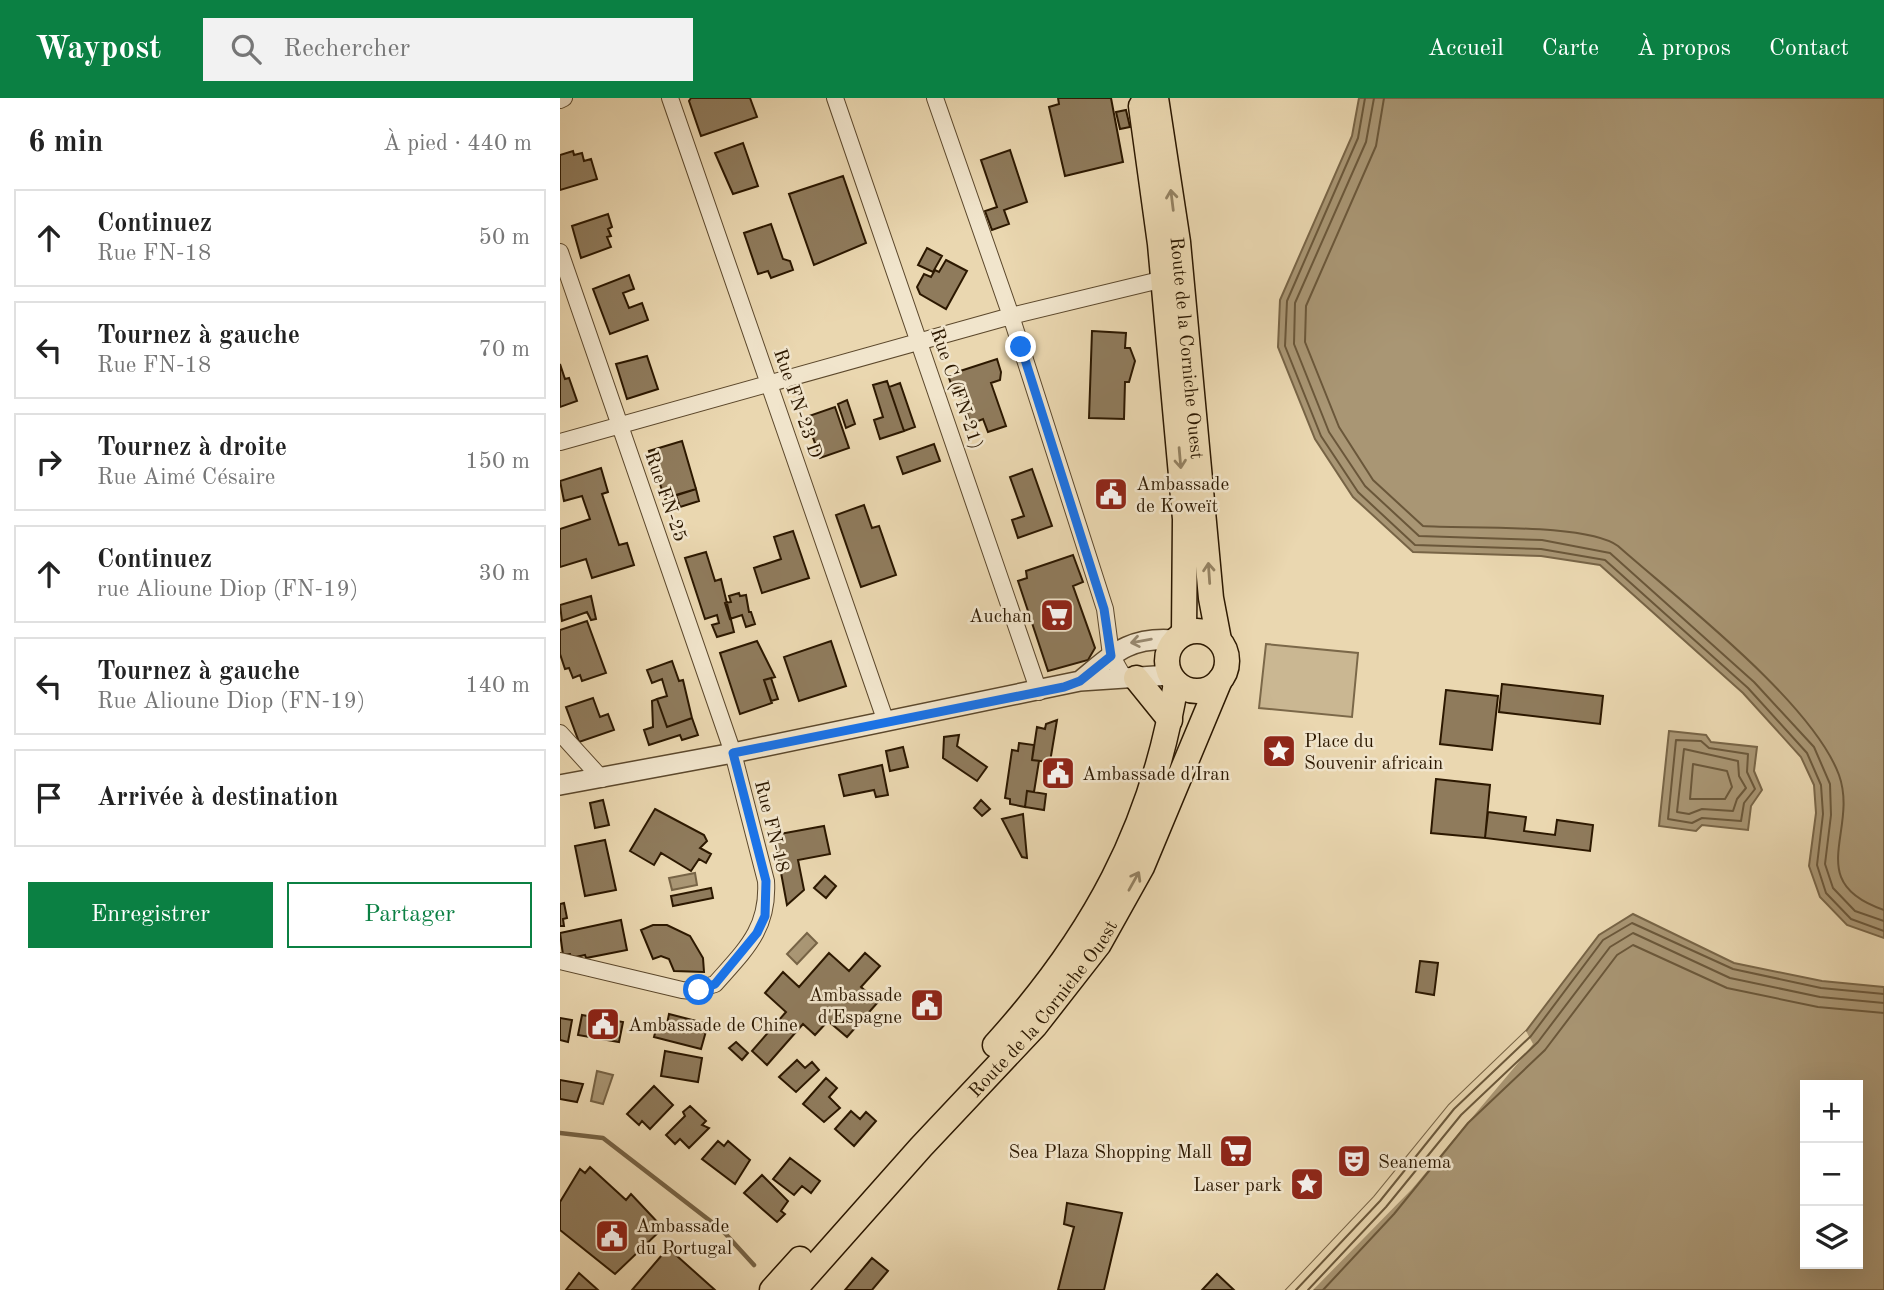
<!DOCTYPE html>
<html lang="fr">
<head>
<meta charset="utf-8">
<style>
  :root { --surface:#fff; --page:#f2f2f2; --text:#222; --muted:#767676; --line:#e0e0e0; --accent:#0b8043 }
  body { margin:0; font-family:"Old Standard TT",serif; background:var(--page); color:var(--text) }
  .controls { position:absolute; right:21px; bottom:21px; display:grid; overflow:hidden; border-radius:0px; box-shadow:0 7px 28px #0002 }
  .controls button { width:63px; height:63px; display:grid; place-items:center; padding:0; border:0; border-bottom:2px solid var(--line); background:var(--surface); color:var(--text); font:35px sans-serif }
  .stop { position:absolute; width:21px; height:21px; margin:-16px; border:5px solid #1a73e8; border-radius:50%; background:#fff }
  .stop.end { background:#1a73e8; border-color:#fff; box-shadow:0 2px 7px #0008 }
  .list { margin:0; padding:0; list-style:none }
  h2 { display:flex; justify-content:space-between; align-items:center; height:91px; margin:0; padding:0 28px; font-size:30px }
  h2 small { font-size:23px; font-weight:400; color:var(--muted) }
  .list li { display:grid; grid-template-columns:46px 1fr auto; gap:21px; align-items:center; box-sizing:border-box; height:98px; margin:0 14px 14px; padding:0 14px; border:2px solid var(--line); border-radius:0px }
  .list b { display:block; font-size:26px; white-space:nowrap }
  .list p { margin:0; font-size:23px; white-space:nowrap; color:var(--muted) }
  .list em { font-size:23px; font-style:normal; color:var(--muted) }
  .actions { display:flex; gap:14px; padding:21px 28px }
  .actions a { flex:1; padding:16px 0; border:2px solid var(--accent); border-radius:0px; text-align:center; font-size:24px; color:var(--accent) }
  .actions .main { background:var(--accent); color:#fff }
  .icon { flex:none; width:38px; height:38px; fill:none; stroke:currentColor; stroke-width:2; stroke-linecap:round; stroke-linejoin:round }
  .map { position:relative; flex:none; width:1324px; height:1192px; overflow:hidden }
  header { display:flex; align-items:center; gap:42px; box-sizing:border-box; height:98px; padding:0 35px; background:var(--accent); color:#fff }
  header strong { font-size:33px }
  nav { display:flex; gap:38px; margin-inline-start:auto; font-size:24px }
  .search { width:490px; height:63px; background:var(--page); display:flex; align-items:center; gap:18px; box-sizing:border-box; padding:0 24px; border-radius:0px; color:var(--muted); font-size:26px }
  main { display:flex }
  aside { flex:1; background:var(--surface) }
  .map>svg:first-child { display:block }
</style>
</head>
<body>
<header>
<strong>Waypost</strong>
<div class="search"><svg class="icon" aria-label="search" viewBox="0 0 24 24"><circle cx="10" cy="10" r="6"/><path d="M15 15l6 6"/></svg>Rechercher</div>
<nav><a>Accueil</a><a>Carte</a><a>À propos</a><a>Contact</a></nav>
</header>
<main>
<aside>
<h2>6 min<small>À pied · 440 m</small></h2>
<ul class="list">
<li><svg class="icon" aria-label="ahead" viewBox="0 0 24 24"><path d="M12 20V5M6 11l6-6 6 6"/></svg><div><b>Continuez</b><p>Rue FN-18</p></div><em>50 m</em></li>
<li><svg class="icon" aria-label="left" viewBox="0 0 24 24"><path d="M17 20v-9H6M10 6l-5 5 5 5"/></svg><div><b>Tournez à gauche</b><p>Rue FN-18</p></div><em>70 m</em></li>
<li><svg class="icon" aria-label="right" viewBox="0 0 24 24"><path d="M7 20v-9h11M14 6l5 5-5 5"/></svg><div><b>Tournez à droite</b><p>Rue Aimé Césaire</p></div><em>150 m</em></li>
<li><svg class="icon" aria-label="ahead" viewBox="0 0 24 24"><path d="M12 20V5M6 11l6-6 6 6"/></svg><div><b>Continuez</b><p>rue Alioune Diop (FN-19)</p></div><em>30 m</em></li>
<li><svg class="icon" aria-label="left" viewBox="0 0 24 24"><path d="M17 20v-9H6M10 6l-5 5 5 5"/></svg><div><b>Tournez à gauche</b><p>Rue Alioune Diop (FN-19)</p></div><em>140 m</em></li>
<li><svg class="icon" aria-label="arrive" viewBox="0 0 24 24"><path d="M6 21V4h12l-3 4 3 4H6"/></svg><div><b>Arrivée à destination</b></div></li>
</ul>
<div class="actions"><a class="main">Enregistrer</a><a>Partager</a></div>
</aside>
<div class="map">
<svg width="1324" height="1192" viewBox="0 0 1324 1192">
  <rect width="100%" height="100%" fill="#ead7b0"/>
  <filter id="stains"><feTurbulence type="fractalNoise" baseFrequency=".00286" numOctaves="4"/><feColorMatrix values="0 0 0 0 .2 0 0 0 0 .09 0 0 0 0 .02 0 0 0 .5 -.17"/></filter>
  <radialGradient id="worn" r=".72"><stop offset=".6" stop-color="#630" stop-opacity="0"/><stop offset="1" stop-color="#630" stop-opacity=".3"/></radialGradient>
  <path fill="#cab792" stroke="#7b6849" stroke-width="2" d="M 706,546 L 798,555 L 792,619 L 699,610 Z"/>
  <path fill="#a99674" stroke="#776446" stroke-width="2" fill-rule="evenodd" d="M 799,0 L 1324,0 L 1324,840 L 1287,827 L 1260,799 L 1249,768 L 1256,715 L 1254,687 L 1241,659 L 1183,595 L 1040,467 L 981,458 L 853,454 L 793,399 L 755,341 L 718,249 L 720,202 L 792,38 Z
    M 1109,633 L 1146,637 L 1151,644 L 1197,649 L 1194,673 L 1202,692 L 1191,708 L 1188,732 L 1142,727 L 1136,733 L 1099,728 Z
    M 135,775 L 137,787 L 112,792 L 109,780 Z
    M 1073,816 L 1174,865 L 1262,883 L 1324,889 L 1324,1192 L 726,1192 L 814,1099 L 889,1007 L 966,933 L 1039,837 ZM 1245,987 L 1298,987 L 1298,1166 L 1245,1166 Z
    M 247,835 L 257,845 L 237,866 L 227,856 Z
    M 37,973 L 53,977 L 43,1006 L 31,1003 Z"/>
  <path fill="#ead7b0" d="M 966,933 L 973,946 L 963,959 L 852,1091 L 753,1192 L 726,1192 L 814,1099 L 889,1007 Z"/>
  <g fill="none" stroke-linecap="round" stroke-linejoin="round">
    <path stroke="#6a573a" stroke-width="2" d="M 805,0 L 798,40 L 727,203 L 725,248 L 761,338 L 798,394 L 855,447 L 981,451 L 1045,462 L 1188,590 L 1247,655 L 1261,687 L 1263,716 L 1257,767 L 1266,795 L 1291,821 L 1324,833
      M 814,0 L 806,44 L 735,205 L 734,246 L 769,334 L 805,388 L 859,438 L 982,442 L 1050,455 L 1194,584 L 1254,649 L 1270,686 L 1271,717 L 1265,766 L 1273,790 L 1295,813 L 1324,823
      M 824,0 L 816,48 L 746,208 L 745,244 L 779,329 L 813,382 L 863,428 C 906,431 1026,425 1058,448 C 1119,502 1252,604 1279,677 C 1299,733 1242,784 1324,812
      M 1116,642 L 1141,643 L 1149,650 L 1188,656 L 1187,674 L 1195,691 L 1184,705 L 1181,723 L 1142,720 L 1132,725 L 1108,721 Z
      M 1124,651 L 1178,663 L 1179,678 L 1186,690 L 1177,701 L 1173,713 L 1142,711 L 1129,716 L 1117,714 Z
      M 1133,666 L 1167,673 L 1172,689 L 1165,701 L 1130,701 Z
      M 736,1192 L 820,1103 L 894,1011 L 971,938 L 1043,842 L 1072,825 L 1173,871 L 1261,890 L 1324,896
      M 748,1192 L 826,1109 L 901,1017 L 978,944 L 1050,849 L 1073,835 L 1170,880 L 1260,899 L 1324,905
      M 763,1192 L 834,1116 L 908,1025 L 985,952 L 1057,857 L 1073,847 L 1167,890 L 1258,909 L 1324,915"/>
    <path stroke="#776446" stroke-width="4.5" d="M 0,1035 L 43,1040 L 162,1132 L 194,1167"/>
  </g>
  <path fill="#8f7b5c" stroke="#2c1800" stroke-width="2" d="M 131,0 L 190,0 L 197,19 L 141,38 L 129,3 Z
    M 498,0 L 551,0 L 563,64 L 505,78 L 489,9 L 499,6 Z
    M 566,12 L 570,29 L 560,31 L 556,14 Z
    M 183,45 L 198,88 L 173,96 L 155,55 Z
    M 450,52 L 467,104 L 444,112 L 449,126 L 432,132 L 425,113 L 437,109 L 421,62 Z
    M 13,53 L 14,57 L 22,55 L 24,63 L 31,61 L 37,81 L 0,92 L 0,57 Z
    M 283,78 L 306,145 L 254,167 L 229,96 Z
    M 48,116 L 52,129 L 48,131 L 51,138 L 47,139 L 51,149 L 21,160 L 12,128 Z
    M 211,126 L 223,161 L 230,163 L 233,172 L 211,180 L 208,173 L 198,176 L 184,135 Z
    M 367,150 L 382,158 L 373,174 L 358,167 Z
    M 386,162 L 407,173 L 386,211 L 360,196 L 357,189 L 364,176 L 371,179 L 375,172 L 379,174 Z
    M 69,177 L 74,191 L 63,195 L 69,210 L 82,205 L 88,222 L 50,236 L 33,191 Z
    M 532,233 L 566,235 L 565,250 L 570,250 L 575,263 L 569,284 L 565,284 L 564,321 L 529,320 Z
    M 87,258 L 98,291 L 67,301 L 56,266 Z
    M 437,261 L 441,274 L 440,282 L 431,285 L 446,328 L 428,334 L 423,321 L 411,326 L 398,290 L 393,292 L 388,277 Z
    M 0,266 L 5,281 L 9,280 L 17,303 L 0,309 Z
    M 327,283 L 344,333 L 320,341 L 314,322 L 323,319 L 313,287 Z
    M 340,285 L 355,329 L 344,333 L 329,289 Z
    M 287,302 L 295,326 L 286,330 L 278,306 Z
    M 275,309 L 289,350 L 260,360 L 246,319 Z
    M 122,343 L 136,391 L 105,401 L 89,353 Z
    M 374,346 L 380,363 L 343,376 L 337,359 Z
    M 41,370 L 48,394 L 42,396 L 59,447 L 67,445 L 74,467 L 32,480 L 26,461 L 0,469 L 0,431 L 30,421 L 22,398 L 4,403 L 0,383 Z
    M 472,371 L 492,428 L 458,440 L 452,422 L 464,418 L 450,379 Z
    M 136,391 L 139,403 L 120,409 L 116,397 Z
    M 304,407 L 312,430 L 319,428 L 336,477 L 301,489 L 276,417 Z
    M 233,433 L 249,480 L 202,495 L 194,470 L 221,461 L 214,439 Z
    M 146,454 L 155,483 L 161,481 L 174,534 L 157,539 L 152,527 L 159,525 L 157,517 L 145,521 L 125,460 Z
    M 513,457 L 523,484 L 513,488 L 535,550 L 528,562 L 488,573 L 458,483 L 467,480 L 466,473 Z
    M 179,495 L 180,498 L 186,497 L 189,514 L 191,514 L 195,526 L 186,529 L 182,517 L 170,521 L 165,505 L 171,504 L 169,498 Z
    M 31,498 L 36,521 L 31,522 L 27,514 L 2,523 L 0,507 Z
    M 27,523 L 46,575 L 22,583 L 20,577 L 13,580 L 9,570 L 5,571 L 0,556 L 0,532 Z
    M 197,543 L 215,579 L 204,582 L 212,605 L 180,616 L 160,555 Z
    M 271,543 L 286,588 L 239,603 L 224,559 Z
    M 112,563 L 119,583 L 123,582 L 132,620 L 107,629 L 97,601 L 107,598 L 102,581 L 92,585 L 87,572 Z
    M 211,580 L 218,601 L 211,603 L 204,582 Z
    M 942,586 L 1043,598 L 1040,626 L 939,614 Z
    M 886,592 L 938,598 L 932,652 L 880,646 Z
    M 33,600 L 40,619 L 48,616 L 54,632 L 19,644 L 6,609 Z
    M 97,601 L 107,629 L 132,620 L 138,637 L 122,642 L 120,637 L 89,647 L 84,632 L 93,629 L 92,603 Z
    M 497,622 L 490,664 L 472,662 L 477,629 L 485,631 L 486,626 Z
    M 399,637 L 397,648 L 427,669 L 417,683 L 383,660 L 384,639 Z
    M 459,645 L 474,647 L 472,662 L 479,663 L 474,694 L 467,693 L 465,709 L 450,706 L 450,701 L 445,700 L 452,652 L 458,653 Z
    M 343,649 L 348,669 L 330,673 L 326,653 Z
    M 322,667 L 328,697 L 316,699 L 314,692 L 284,698 L 279,677 Z
    M 876,681 L 930,687 L 925,740 L 871,735 Z
    M 467,693 L 486,696 L 484,712 L 465,709 Z
    M 43,702 L 49,727 L 35,730 L 30,705 Z
    M 421,702 L 430,711 L 422,718 L 414,710 Z
    M 95,711 L 144,737 L 147,743 L 140,750 L 151,756 L 146,765 L 139,761 L 131,773 L 101,755 L 94,767 L 70,753 Z
    M 928,714 L 966,719 L 964,733 L 995,737 L 997,722 L 1033,727 L 1030,753 L 925,740 Z
    M 463,716 L 467,760 L 462,759 L 442,721 Z
    M 264,728 L 270,756 L 238,762 L 244,792 L 227,807 L 214,737 Z
    M 45,742 L 56,792 L 25,798 L 15,748 Z
    M 265,778 L 276,788 L 266,800 L 254,790 Z
    M 151,790 L 153,800 L 113,808 L 111,798 Z
    M 4,805 L 7,820 L 3,821 L 4,828 L 0,828 L 0,806 Z
    M 61,822 L 67,852 L 26,860 L 25,857 L 11,860 L 10,856 L 3,857 L 0,835 Z
    M 93,827 L 107,827 L 130,838 L 143,860 L 144,874 L 114,873 L 109,861 L 101,858 L 93,861 L 81,832 Z
    M 269,855 L 289,873 L 305,855 L 320,868 L 301,889 L 318,904 L 287,939 L 268,923 L 255,937 L 243,926 L 207,967 L 192,953 L 226,914 L 205,895 L 223,874 L 239,889 Z
    M 860,863 L 878,865 L 874,897 L 856,894 Z
    M 109,916 L 148,926 L 141,951 L 94,939 L 98,924 L 107,926 Z
    M 22,917 L 63,924 L 59,944 L 18,937 Z
    M 0,920 L 12,922 L 8,944 L 0,942 Z
    M 176,944 L 188,955 L 182,962 L 169,950 Z
    M 105,953 L 142,960 L 138,984 L 101,978 Z
    M 237,962 L 245,970 L 252,964 L 259,972 L 236,994 L 219,979 Z
    M 266,980 L 277,990 L 269,999 L 280,1010 L 264,1024 L 243,1006 Z
    M 0,982 L 23,986 L 17,1004 L 0,1001 Z
    M 94,988 L 113,1007 L 90,1031 L 82,1023 L 79,1027 L 67,1016 Z
    M 130,1008 L 146,1023 L 142,1027 L 149,1030 L 129,1050 L 120,1041 L 115,1046 L 106,1037 L 125,1018 L 123,1014 Z
    M 291,1013 L 300,1021 L 306,1014 L 316,1023 L 294,1048 L 275,1031 Z
    M 158,1043 L 164,1048 L 168,1043 L 190,1062 L 175,1086 L 142,1061 Z
    M 230,1060 L 260,1083 L 251,1095 L 242,1088 L 234,1097 L 213,1081 Z
    M 30,1069 L 66,1102 L 71,1096 L 103,1130 L 55,1176 L 0,1132 L 0,1104 L 20,1071 L 25,1075 Z
    M 202,1077 L 228,1103 L 221,1113 L 225,1116 L 217,1124 L 184,1095 Z
    M 507,1105 L 562,1115 L 544,1192 L 498,1192 L 514,1129 L 504,1126 Z
    M 108,1150 L 155,1192 L 72,1192 Z
    M 312,1160 L 328,1173 L 312,1192 L 285,1192 Z
    M 19,1175 L 38,1192 L 6,1192 Z
    M 657,1176 L 674,1192 L 642,1192 Z"/>
  <g fill="none" stroke-linecap="round" stroke-linejoin="round">
    <g stroke="#5c482c" stroke-width="18">
      <path id="minor" d="M 110,0 L 326,624
        M 275,0 L 479,594
        M 375,0 L 451,218 L 545,511 L 551,557 L 564,580
        M 0,2 L 4,0
        M 0,154 L 173,655 L 206,783 C 209,831 185,852 155,886 L 132,893 L 122,892 L 0,863
        M 0,344 L 451,218 L 604,181
        M 0,635 L 42,681"/>
    </g>
    <g stroke="#5c482c" stroke-width="22">
      <path id="tertiary" d="M 520,583 C 553,556 569,538 615,542
        M 0,687 L 173,655 L 520,583 L 610,577"/>
    </g>
    <g stroke="#2c1800" stroke-width="27">
      <g id="trunk">
        <path id="s1" d="M 596,0 L 618,144 L 651,500 L 659,542"/>
        <path d="M 581,8 L 600,146 L 625,421 L 624,535"/>
        <circle cx="637" cy="563" r="30"/>
        <path d="M 576,580 L 610,622"/>
        <path d="M 435,947 C 532,840 593,730 616,585"/>
        <path d="M 212,1192 L 240,1161"/>
        <path id="s2" d="M 234,1192 L 361,1049 L 475,928 L 539,846 L 582,769 L 660,582"/>
      </g>
    </g>
    <use href="#minor" stroke="#f1e5cc" stroke-width="16"/>
    <use href="#tertiary" stroke="#f1e5cc" stroke-width="19"/>
    <use href="#trunk" stroke="#ead7b0" stroke-width="24"/>
  </g>
  <defs><path id="oneway-shaft" d="M-6 0H5M1.5-3L5.5 0L1.5 3" fill="none" stroke-width="1.6" stroke-linecap="round" stroke-linejoin="round" transform="scale(1.75)"/></defs>
  <g stroke="#948161">
    <use href="#oneway-shaft" transform="translate(612 102) rotate(-97)"/>
    <use href="#oneway-shaft" transform="translate(620 360) rotate(85)"/>
    <use href="#oneway-shaft" transform="translate(649 475) rotate(-94)"/>
    <use href="#oneway-shaft" transform="translate(574 783) rotate(-61)"/>
  </g>
  <use stroke="#988970" href="#oneway-shaft" transform="translate(581 543) rotate(170)"/>
  <g fill="none" stroke-linecap="round" stroke-linejoin="round">
    <path stroke="#1a73e8" stroke-width="9" d="M 139,892 L 155,886 L 197,835 L 205,818 L 206,783 L 173,655 L 504,589 L 520,583 L 551,558 L 544,511 L 461,249"/>
  </g>
  <defs>
    <g id="civic-square" transform="scale(1.75)"><rect x="-9" y="-9" width="18" height="18" rx="4" fill="#8f2418" stroke="#f1e5cc"/><path d="M-.6-6.5H3V-4.5H.6V-3L4-1V1h2V6H-6V1h2V-1L-.6-3ZM-1.2 2.5V6h2.4V2.5Z" fill="#fff"/></g>
    <g id="supermarket-square" transform="scale(1.75)"><rect x="-9" y="-9" width="18" height="18" rx="4" fill="#8f2418" stroke="#f1e5cc"/><path d="M-6-5.5h2.5l.6 2H6L4.5 2H-2.5L-4.4-4H-6ZM-1.5 3.2a1.3 1.3 0 1 0 .1 0ZM3 3.2a1.3 1.3 0 1 0 .1 0Z" fill="#fff"/></g>
    <g id="sight-square" transform="scale(1.75)"><rect x="-9" y="-9" width="18" height="18" rx="4" fill="#8f2418" stroke="#f1e5cc"/><path d="M0-6L1.8-2.2L6-1.7L2.9 1.2L3.7 5.4L0 3.3L-3.7 5.4L-2.9 1.2L-6-1.7L-1.8-2.2Z" fill="#fff"/></g>
    <g id="theatre-square" transform="scale(1.75)"><rect x="-9" y="-9" width="18" height="18" rx="4" fill="#8f2418" stroke="#f1e5cc"/><path d="M-5-5.5Q0-4 5-5.5V0Q5 5 0 6Q-5 5-5 0ZM-3.3-2.5H-1v1.5H-3.3ZM1-2.5H3.3v1.5H1ZM-2.8 1Q0 5.5 2.8 1Z" fill="#fff"/></g>
  </defs>
  <g fill-rule="evenodd">
    <use href="#civic-square" x="551" y="396"/>
    <use href="#supermarket-square" x="497" y="517"/>
    <use href="#sight-square" x="719" y="653"/>
    <use href="#civic-square" x="498" y="675"/>
    <use href="#civic-square" x="367" y="907"/>
    <use href="#civic-square" x="43" y="926"/>
    <use href="#supermarket-square" x="676" y="1053"/>
    <use href="#theatre-square" x="794" y="1063"/>
    <use href="#sight-square" x="747" y="1086"/>
    <use href="#civic-square" x="52" y="1138"/>
  </g>
  <g text-anchor="middle" stroke-width="5" stroke-linejoin="round" paint-order="stroke">
    <g font-size="19" fill="#2c1800" stroke="#f1e5cc">
      <text dy="7" stroke="none"><textPath href="#s1" startOffset="252">Route de la Corniche Ouest</textPath></text>
      <text transform="translate(398 290) rotate(71)" y="7">Rue C (FN-21)</text>
      <text transform="translate(239 305) rotate(71)" y="7">Rue FN-23 D</text>
      <text transform="translate(107 398) rotate(71)" y="7">Rue FN-25</text>
      <text transform="translate(213 728) rotate(76)" y="7">Rue FN-18</text>
      <text dy="7" stroke="none"><textPath href="#s2" startOffset="376">Route de la Corniche Ouest</textPath></text>
    </g>
    <g font-size="19" fill="#2c1800" stroke="#f1e5cc" text-anchor="start">
      <text x="576" y="392">Ambassade<tspan x="576" dy="22">de Koweït</tspan></text>
      <text x="472" y="524" text-anchor="end">Auchan</text>
      <text x="744" y="649">Place du<tspan x="744" dy="22">Souvenir africain</tspan></text>
      <text x="522" y="682">Ambassade d'Iran</text>
      <text x="342" y="903" text-anchor="end">Ambassade<tspan x="342" dy="22">d'Espagne</tspan></text>
      <text x="68" y="933">Ambassade de Chine</text>
      <text x="652" y="1060" text-anchor="end">Sea Plaza Shopping Mall</text>
      <text x="818" y="1070">Seanema</text>
      <text x="722" y="1093" text-anchor="end">Laser park</text>
      <text x="76" y="1134">Ambassade<tspan x="76" dy="22">du Portugal</tspan></text>
    </g>
  </g>
  <rect width="100%" height="100%" filter="url(#stains)"/>
  <rect width="100%" height="100%" fill="url(#worn)"/>
</svg>
<div class="controls">
<button>+</button>
<button>−</button>
<button><svg class="icon" aria-label="layers" viewBox="0 0 24 24"><path d="M12 4l9 5-9 5-9-5zM3 14l9 5 9-5"/></svg></button>
</div>
<div class="stop" style="left:139px;top:892px"></div>
<div class="stop end" style="left:461px;top:249px"></div>
</div>
</main>
</body>
</html>
